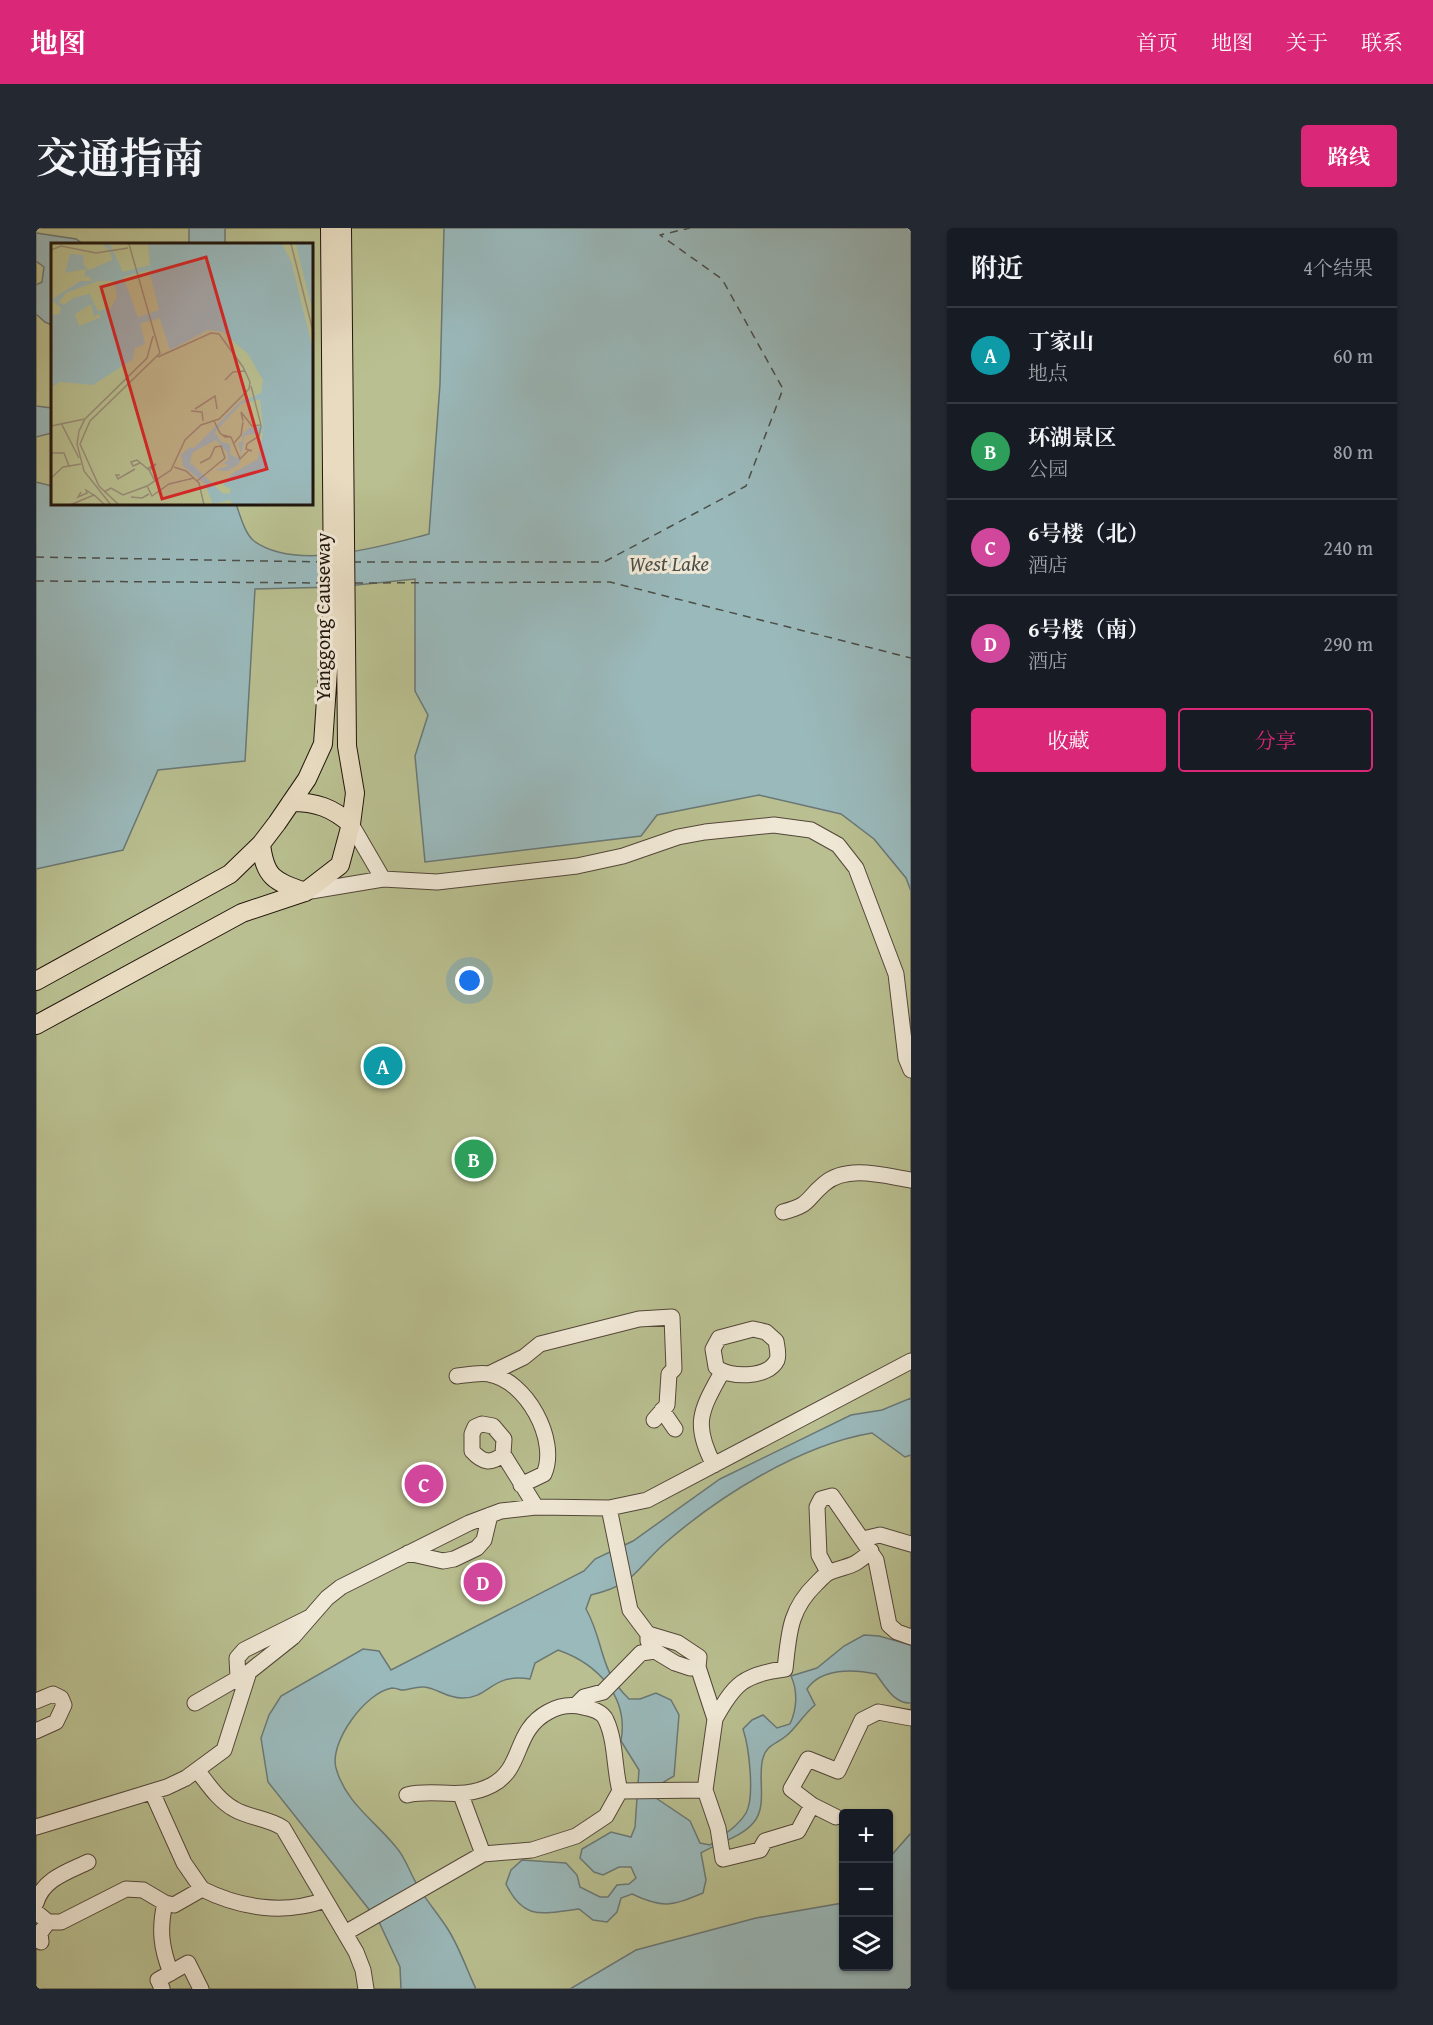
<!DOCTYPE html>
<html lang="zh">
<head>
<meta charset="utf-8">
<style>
  :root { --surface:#171b24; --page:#242831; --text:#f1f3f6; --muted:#9ea1a6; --line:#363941; --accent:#db2777 }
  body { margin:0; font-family:"Gentium Book Plus","Noto Serif SC",serif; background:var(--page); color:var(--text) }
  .controls { position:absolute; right:18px; bottom:18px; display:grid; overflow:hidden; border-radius:6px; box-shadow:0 2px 4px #0004 }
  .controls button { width:54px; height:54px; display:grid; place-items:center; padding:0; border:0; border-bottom:2px solid var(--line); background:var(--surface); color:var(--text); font:30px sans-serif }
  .you { position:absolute; left:434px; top:753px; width:21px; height:21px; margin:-15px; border:4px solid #fff; border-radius:50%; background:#1a73e8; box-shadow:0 0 0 9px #1a73e833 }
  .badge { display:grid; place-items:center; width:39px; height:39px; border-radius:50%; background:var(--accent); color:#fff; font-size:20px; font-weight:700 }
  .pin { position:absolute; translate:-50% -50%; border:3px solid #fff; box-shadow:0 2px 6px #0006 }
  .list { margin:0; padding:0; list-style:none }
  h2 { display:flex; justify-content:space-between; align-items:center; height:78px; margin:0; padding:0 24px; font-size:26px }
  h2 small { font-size:20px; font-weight:400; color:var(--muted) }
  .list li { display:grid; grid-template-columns:39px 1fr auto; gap:18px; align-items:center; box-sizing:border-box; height:96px; padding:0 24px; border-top:2px solid var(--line) }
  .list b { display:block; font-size:22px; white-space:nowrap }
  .list p { margin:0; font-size:20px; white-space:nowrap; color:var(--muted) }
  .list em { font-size:20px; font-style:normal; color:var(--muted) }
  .actions { display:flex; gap:12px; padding:18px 24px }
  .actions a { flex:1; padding:14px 0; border:2px solid var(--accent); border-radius:6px; text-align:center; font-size:21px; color:var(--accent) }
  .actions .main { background:var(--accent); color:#fff }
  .icon { flex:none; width:33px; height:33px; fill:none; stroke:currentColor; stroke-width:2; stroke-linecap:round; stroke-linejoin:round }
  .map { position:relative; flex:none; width:875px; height:1761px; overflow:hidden; border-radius:6px }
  header { display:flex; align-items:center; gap:36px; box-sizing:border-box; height:84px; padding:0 30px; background:var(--accent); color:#fff }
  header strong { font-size:28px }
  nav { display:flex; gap:33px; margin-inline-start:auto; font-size:21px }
  .intro { display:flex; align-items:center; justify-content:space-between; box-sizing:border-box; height:144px; padding:0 36px }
  h1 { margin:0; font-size:42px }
  .button { padding:15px 27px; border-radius:6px; background:var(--accent); color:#fff; font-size:21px; font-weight:700 }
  main { display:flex; gap:36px; padding:0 36px }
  aside { flex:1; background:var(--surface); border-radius:6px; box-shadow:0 2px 4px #0004 }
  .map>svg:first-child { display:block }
</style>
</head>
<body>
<header>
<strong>地图</strong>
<nav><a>首页</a><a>地图</a><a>关于</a><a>联系</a></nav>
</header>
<div class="intro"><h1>交通指南</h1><a class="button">路线</a></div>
<main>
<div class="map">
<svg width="875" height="1761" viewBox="0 0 875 1761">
  <rect width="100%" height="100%" fill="#e8dbc0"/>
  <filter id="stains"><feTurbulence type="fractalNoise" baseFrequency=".00333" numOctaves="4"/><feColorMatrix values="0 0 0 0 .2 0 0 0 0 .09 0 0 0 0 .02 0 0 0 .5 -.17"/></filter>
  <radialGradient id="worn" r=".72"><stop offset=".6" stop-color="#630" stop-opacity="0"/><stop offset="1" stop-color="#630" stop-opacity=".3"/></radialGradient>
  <path fill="#b9bf90" stroke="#6d6a4e" stroke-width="1.5" fill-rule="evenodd" d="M 0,0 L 875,0 L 875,1761 L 0,1761 ZM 16,16 L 276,16 L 276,276 L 16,276 ZM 808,1586 L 852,1586 L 852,1738 L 808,1738 Z"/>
  <path fill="#9ab9bb" stroke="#6a7875" stroke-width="1.5" d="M 153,0 L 189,0 L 189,16 L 153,16 Z
    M 408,0 L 875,0 L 875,663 L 870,650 L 838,611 L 805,586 L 723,567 L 621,587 L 605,608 L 389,634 L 379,528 L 392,487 L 379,463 L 379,351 L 301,359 L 219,361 L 209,533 L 122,542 L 87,622 L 0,641 L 0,254 L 16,258 L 16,276 L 200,276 C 204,287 209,306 218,313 C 261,344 346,318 393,306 L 404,156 Z
    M 0,5 L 40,11 L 47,16 L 16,16 L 16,97 L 9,94 L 0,86 L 0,57 L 6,54 L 8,39 L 0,33 Z
    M 0,178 L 16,180 L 16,205 L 0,209 Z
    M 875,1170 L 875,1227 L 869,1229 L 836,1205 C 764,1217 683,1268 628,1316 C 597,1344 600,1356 555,1367 L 550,1381 C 569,1415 562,1441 593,1471 L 604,1471 L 620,1465 L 635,1472 L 643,1487 L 638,1548 L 626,1555 L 620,1570 L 654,1593 L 664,1615 L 674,1617 C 686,1607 702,1599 710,1585 C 719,1569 713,1519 707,1501 L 716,1492 L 727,1487 L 741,1500 L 754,1496 C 761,1481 762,1463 755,1448 L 781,1440 L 808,1418 L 828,1407 L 843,1408 L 875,1417 L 875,1475 C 858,1476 849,1458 840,1446 C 817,1441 785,1440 771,1461 L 779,1477 C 767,1487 760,1500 750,1508 C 741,1516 731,1516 727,1530 C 721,1549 732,1577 718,1594 C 705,1610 681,1615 665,1625 L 670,1652 L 667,1665 C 635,1678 628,1681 596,1666 L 585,1670 L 581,1684 L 571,1694 L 557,1692 L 543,1681 C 508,1685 488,1694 470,1656 L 475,1642 L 486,1632 L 530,1635 L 541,1647 L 544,1659 L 564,1669 L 572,1669 L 581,1657 L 593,1656 L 600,1650 L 595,1639 L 583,1639 L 567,1647 L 558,1644 L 544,1630 L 546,1621 L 575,1604 L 595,1609 L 599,1599 L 603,1542 L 585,1513 C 593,1469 562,1436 522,1422 L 499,1435 L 494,1451 C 455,1445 454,1470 427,1470 C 412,1471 401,1460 388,1459 C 380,1458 373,1462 365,1462 C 362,1461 360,1460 356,1460 C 330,1464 293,1514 300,1540 C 309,1574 339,1593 360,1619 C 370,1630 374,1646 382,1658 C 391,1674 404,1688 413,1703 C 424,1721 431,1742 440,1761 L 365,1761 L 364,1739 L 343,1694 L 232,1554 L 225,1510 L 233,1487 L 245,1468 L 327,1421 L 343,1423 L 355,1442 L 548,1343 L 559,1331 L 597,1313 L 684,1251 L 815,1187 L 846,1182 Z
    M 875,1605 L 875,1761 L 534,1761 L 600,1722 L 720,1690 L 807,1675 L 808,1738 L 852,1738 L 853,1630 Z"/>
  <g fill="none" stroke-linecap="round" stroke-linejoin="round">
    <path stroke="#4b4f49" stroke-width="1.5" stroke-dasharray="8 6" stroke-linecap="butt" d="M 0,329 L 288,334
      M 317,334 L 568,334 L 710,258 L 747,161 L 686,51 L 624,7 L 654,0
      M 0,353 L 287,355
      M 319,355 L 574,354 L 875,430"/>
    <g stroke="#534739" stroke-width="17">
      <path id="minor" d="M 315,596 L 347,651
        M 269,664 L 347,651 L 401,654 L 541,638 L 587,628 L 642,609 L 669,604 L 738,597 L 775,602 L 802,617 L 820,640 L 860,746 L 870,830 L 875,842
        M 747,984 C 776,976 768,973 788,956 C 811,936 849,948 875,952
        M 717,1101 L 730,1104 L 740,1113 C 741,1119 743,1127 741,1132 C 732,1151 692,1150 680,1139 L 677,1121 L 683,1110 Z
        M 453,1146 L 488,1129 L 504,1116 L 603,1091 L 636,1089 L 638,1141 L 633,1146 L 631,1177 L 618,1192
        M 421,1148 C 430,1147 444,1144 453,1146 C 490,1152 523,1212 508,1246 L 485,1257
        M 626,1182 L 639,1201
        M 446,1196 L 457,1198 L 468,1211 L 467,1226 C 455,1237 446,1234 436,1223 L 436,1206 L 439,1199 Z
        M 467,1226 L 500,1279
        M 678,1237 C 656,1196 665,1182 686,1144
        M 573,1280 L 594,1382 L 612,1406 L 612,1413 L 619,1423 L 639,1435 L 654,1440 L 662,1439 L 663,1429 L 642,1415 L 612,1406
        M 827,1311 L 844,1307 L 875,1316
        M 372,1325 L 407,1333 L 418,1331 L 441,1320 L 448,1312 L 454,1287
        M 792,1344 L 783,1327 L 781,1279 L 785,1271 L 796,1268 L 840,1332 L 853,1397 L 861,1404 L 875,1409
        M 662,1439 L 679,1491 L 669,1562 L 682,1600 L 687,1631 L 724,1622 L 729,1613 L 762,1603 L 776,1577
        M 207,1458 L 202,1450 L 201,1430 L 208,1422 L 274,1389
        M 0,1473 L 17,1466 L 25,1470 L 28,1477 L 20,1494 L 0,1503
        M 159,1475 L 211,1445
        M 540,1477 L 548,1469 L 567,1464 L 605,1425 L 619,1423
        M 679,1491 C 698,1456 708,1446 749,1441 C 753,1406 753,1382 780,1356 C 784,1352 789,1346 794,1344 C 816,1336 816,1340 835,1323
        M 161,1542 C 172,1556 182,1572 198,1581 C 213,1590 232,1590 247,1600 L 320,1724 L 327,1742 L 330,1761
        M 584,1563 L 669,1562
        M 116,1564 L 148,1635 L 166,1661
        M 425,1567 L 447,1626
        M 800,1589 L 776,1577 L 755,1561 L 772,1531 L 802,1543 L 826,1492 L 842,1484 L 875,1490
        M 0,1599 L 131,1559 L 150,1550 L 188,1522 L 213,1444 L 257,1409 L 291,1370 L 305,1359 L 433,1295 L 465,1283 L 500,1279 L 573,1280 L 611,1272 L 875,1133
        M 0,1675 C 7,1651 31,1644 52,1634
        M 129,1675 C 123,1701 125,1720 135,1745
        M 0,1684 L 12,1694 L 25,1694 L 90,1661 L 107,1662 L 129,1675 L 138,1677 L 166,1661 C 204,1680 248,1687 289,1672
        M 309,1705 L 447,1626 L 496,1622 L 540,1608 L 570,1588 L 584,1563 C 578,1541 580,1513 570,1492 C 567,1484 555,1480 547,1479 C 535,1476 523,1478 512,1484 C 477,1503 488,1540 456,1557 C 425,1573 401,1560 371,1567
        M 5,1714 L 4,1705 L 12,1694
        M 126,1760 L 122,1752 L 152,1735 L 165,1761"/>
    </g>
    <g stroke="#21160c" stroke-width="20">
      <path id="major" d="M 255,574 C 281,574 296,580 315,596
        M 225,616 C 229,650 238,653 269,664
        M 0,753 L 194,646 L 225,616 L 241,595 L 271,551 L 287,516 L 297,369 L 294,0
        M 0,797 L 206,685 L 269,664 L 304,637 L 315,596 L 319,565 L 311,518 L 306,0"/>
    </g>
    <use href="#minor" stroke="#f0e8d6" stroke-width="15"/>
    <use href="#major" stroke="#e8dbc0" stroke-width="18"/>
  </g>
  <g text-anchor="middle" stroke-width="6" stroke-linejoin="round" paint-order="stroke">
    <g font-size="20" fill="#21160c" stroke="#f0e8d6">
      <text transform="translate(287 389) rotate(-90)" y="7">Yanggong Causeway</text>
    </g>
    <g font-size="21" font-style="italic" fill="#4b4f49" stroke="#f0e8d6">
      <text x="633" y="343">West Lake</text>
    </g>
  </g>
  <g transform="translate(15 15)">
    <rect width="262" height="262" fill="#e8dbc0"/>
    <path d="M 0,1 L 262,1 L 262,262 L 0,262 Z" fill="#b9bf90"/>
    <path d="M 51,1 L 59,1 L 72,29 L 99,22 L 97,1 L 231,1 L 240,18 L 262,107 L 262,262 L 182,262 L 179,257 L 162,261 L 154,241 L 132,223 L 130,212 L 139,204 L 143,205 L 189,159 L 210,150 L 212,137 L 197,111 L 172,89 L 157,87 L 119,107 L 108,73 L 89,80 L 94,101 L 84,105 L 82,116 L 42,142 L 9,139 L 0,144 L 0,72 L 8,71 L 10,65 L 0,57 L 29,38 L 41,38 L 38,33 L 33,34 L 35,26 L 14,30 L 19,11 L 32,12 L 33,22 L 38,27 L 61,17 L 59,8 ZM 98,27 L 108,67 L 87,74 L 72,34 ZM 47,38 L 63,38 L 66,54 L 60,65 L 47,68 L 38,51 L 22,55 L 13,62 L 8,59 L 15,50 ZM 40,61 L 43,73 L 49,71 L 50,74 L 28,83 L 24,71 ZM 209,156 L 212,183 L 198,185 L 191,192 L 192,198 L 187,200 L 190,211 L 186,215 L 179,211 L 179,201 L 170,199 L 164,189 L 190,161 ZM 213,184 L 207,216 L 182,230 L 172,242 L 180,246 L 178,251 L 171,250 L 139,219 L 142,209 L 165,197 L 176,209 L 177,217 L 172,221 L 179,222 L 164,227 L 177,228 L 188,221 L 194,192 L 211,190 ZM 245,1 L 262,1 L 262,76 L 260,62 Z" fill="#9ab9bb" fill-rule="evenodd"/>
    <path fill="none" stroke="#9ab9bb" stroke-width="3" d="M 100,73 L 130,65 L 145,51 L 146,38 L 126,23 L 150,10 L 155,1M 0,97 L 96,75M 0,99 L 21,98 L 132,67 L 185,65 L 209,74 L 228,108 L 250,223 L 263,240"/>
    <path fill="none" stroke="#988c78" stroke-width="1.5" d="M 240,1 L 263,92M 0,7 L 10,3 L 45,10 L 77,5M 174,137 L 182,129 L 194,128M 144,166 L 164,153 L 166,166M 140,168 L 151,169 L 152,178M 163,178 L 169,190 L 174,194 L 180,194 L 172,192M 192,178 L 190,169 L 201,183 L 210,182 L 200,143M 10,180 L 28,215M 0,183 L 34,176M 180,194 L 189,216 L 198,207M 183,200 L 190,192 L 192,179M 201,208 L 195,206 L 196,201 L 208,193 L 210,183M 0,210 L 13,210 L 18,223M 89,220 L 82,223 L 80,219 L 86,217 L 98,227 L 104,238M 123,224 L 135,228 L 148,240 L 153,262M 96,226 L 105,221 L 98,228M 69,232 L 65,232 L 67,236 L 84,226M 0,235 L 12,224 L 30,221M 146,238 L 174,215 L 170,203 L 164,204 L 159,215 L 149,220M 96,243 L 101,253 L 118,241 L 143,235M 30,249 L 27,254 L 36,250 L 35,247 L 44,253M 53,249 L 60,245 L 72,252 L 96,243 L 120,227 L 134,197 L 150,182 L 168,176 L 198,146 L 199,139 L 192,124 L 168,91 L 160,90 L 107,114M 80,254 L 91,255 L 98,251M 19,262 L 43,252 L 54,262M 60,262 L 33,228 L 26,201 L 28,188 L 34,176 L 96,115 L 102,93M 68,262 L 48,243 L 29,201 L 39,178 L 109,110 L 78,1"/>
    <path fill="#d62828" fill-opacity="0.15" stroke="#d62828" stroke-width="3" d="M 155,14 L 216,226 L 111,256 L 50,44 Z"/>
    <rect width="262" height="262" fill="none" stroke="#21160c" stroke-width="3"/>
  </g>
  <rect width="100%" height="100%" filter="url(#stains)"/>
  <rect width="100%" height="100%" fill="url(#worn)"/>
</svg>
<div class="controls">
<button>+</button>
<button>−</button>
<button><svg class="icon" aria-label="layers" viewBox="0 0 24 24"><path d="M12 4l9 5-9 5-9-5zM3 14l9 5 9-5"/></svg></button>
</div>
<div class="you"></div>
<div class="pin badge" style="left:347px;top:838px;background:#0f9aa8">A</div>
<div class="pin badge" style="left:438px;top:931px;background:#2e9e5b">B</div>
<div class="pin badge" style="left:388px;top:1256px;background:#d1479c">C</div>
<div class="pin badge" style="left:447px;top:1354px;background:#d1479c">D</div>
</div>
<aside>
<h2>附近<small>4个结果</small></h2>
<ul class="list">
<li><span class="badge" style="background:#0f9aa8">A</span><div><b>丁家山</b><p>地点</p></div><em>60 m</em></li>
<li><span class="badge" style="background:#2e9e5b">B</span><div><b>环湖景区</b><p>公园</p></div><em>80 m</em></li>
<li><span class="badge" style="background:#d1479c">C</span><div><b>6号楼（北）</b><p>酒店</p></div><em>240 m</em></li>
<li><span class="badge" style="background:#d1479c">D</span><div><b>6号楼（南）</b><p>酒店</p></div><em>290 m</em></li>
</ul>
<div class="actions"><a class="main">收藏</a><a>分享</a></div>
</aside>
</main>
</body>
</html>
